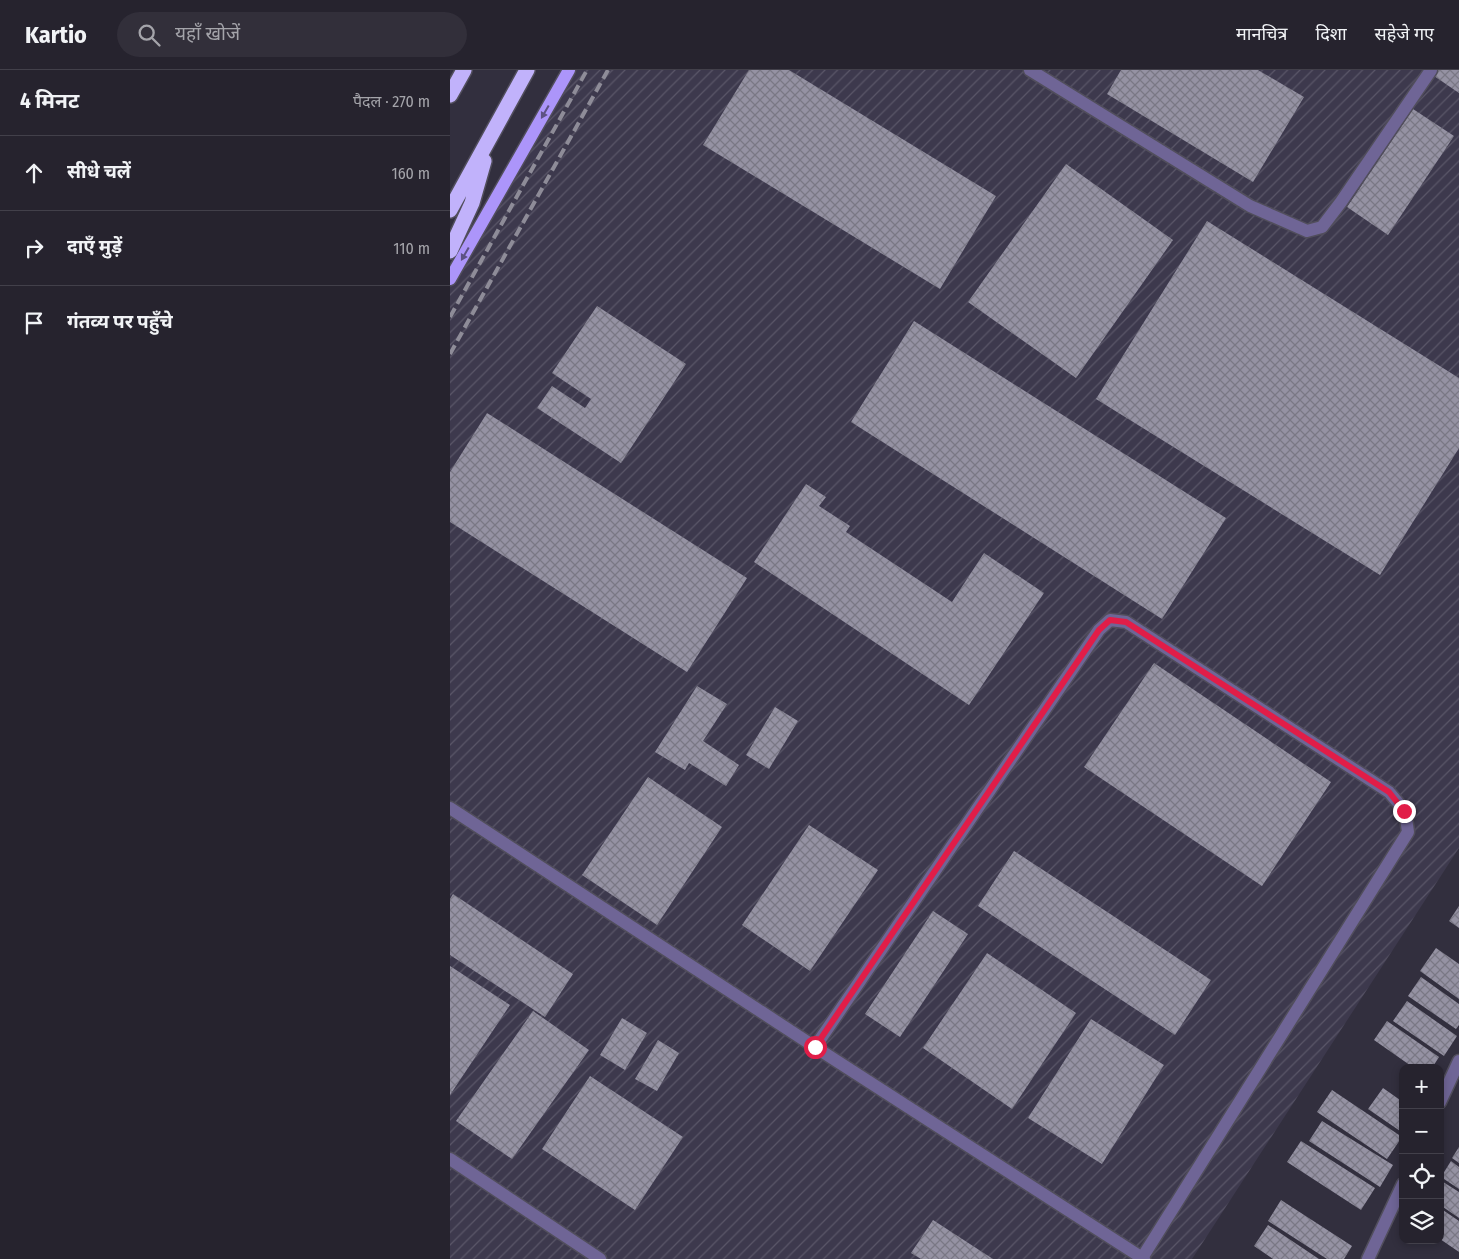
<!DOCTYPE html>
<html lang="hi">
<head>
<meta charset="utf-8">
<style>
  :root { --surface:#26232e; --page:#322f3a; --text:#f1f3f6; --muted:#a4a4aa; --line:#42404a }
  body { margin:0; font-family:"Fira Sans Condensed","Noto Sans Devanagari",sans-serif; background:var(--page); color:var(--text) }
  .controls { position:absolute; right:15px; bottom:15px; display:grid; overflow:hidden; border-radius:10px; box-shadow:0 2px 8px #0003 }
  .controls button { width:45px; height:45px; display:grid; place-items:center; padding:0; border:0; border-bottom:1px solid var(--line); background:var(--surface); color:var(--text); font:25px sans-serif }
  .stop { position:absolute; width:15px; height:15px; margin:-11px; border:4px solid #e11d48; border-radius:50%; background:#fff }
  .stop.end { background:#e11d48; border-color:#fff; box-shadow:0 1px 5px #0008 }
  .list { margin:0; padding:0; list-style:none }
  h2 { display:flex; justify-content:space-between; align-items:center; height:65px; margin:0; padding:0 20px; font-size:21px }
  h2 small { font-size:16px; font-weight:400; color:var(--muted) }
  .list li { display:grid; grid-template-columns:32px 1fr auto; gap:15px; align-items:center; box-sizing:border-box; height:75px; padding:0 20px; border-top:1px solid var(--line) }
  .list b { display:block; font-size:19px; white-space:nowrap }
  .list em { font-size:16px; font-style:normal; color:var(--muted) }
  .icon { flex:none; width:28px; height:28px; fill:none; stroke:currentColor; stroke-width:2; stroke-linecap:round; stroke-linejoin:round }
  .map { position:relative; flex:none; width:1009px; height:1189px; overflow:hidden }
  header { display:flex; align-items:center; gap:30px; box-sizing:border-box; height:70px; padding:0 25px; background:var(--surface); border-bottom:1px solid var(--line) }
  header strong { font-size:24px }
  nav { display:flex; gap:28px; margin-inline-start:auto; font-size:18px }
  .search { width:350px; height:45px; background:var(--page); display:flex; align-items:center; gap:12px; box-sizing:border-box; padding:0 18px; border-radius:28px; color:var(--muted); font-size:19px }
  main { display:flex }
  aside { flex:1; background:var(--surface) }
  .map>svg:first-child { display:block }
</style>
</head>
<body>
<header>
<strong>Kartio</strong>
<div class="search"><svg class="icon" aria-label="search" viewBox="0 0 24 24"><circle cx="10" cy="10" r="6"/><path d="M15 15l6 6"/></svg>यहाँ खोजें</div>
<nav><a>मानचित्र</a><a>दिशा</a><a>सहेजे गए</a></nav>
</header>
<main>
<aside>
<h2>4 मिनट<small>पैदल · 270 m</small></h2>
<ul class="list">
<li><svg class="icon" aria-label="ahead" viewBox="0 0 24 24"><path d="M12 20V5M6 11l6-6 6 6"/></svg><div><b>सीधे चलें</b></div><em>160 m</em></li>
<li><svg class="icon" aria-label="right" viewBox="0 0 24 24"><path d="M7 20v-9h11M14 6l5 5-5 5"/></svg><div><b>दाएँ मुड़ें</b></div><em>110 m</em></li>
<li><svg class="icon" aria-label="arrive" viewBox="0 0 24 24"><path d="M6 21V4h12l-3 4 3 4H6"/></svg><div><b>गंतव्य पर पहुँचे</b></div></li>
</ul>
</aside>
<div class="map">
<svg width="1009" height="1189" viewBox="0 0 1009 1189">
  <defs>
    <pattern id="industrial-furrows" width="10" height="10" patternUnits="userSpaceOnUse" patternTransform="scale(1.25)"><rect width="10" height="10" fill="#3d394d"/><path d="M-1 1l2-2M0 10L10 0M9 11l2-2" fill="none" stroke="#5a5668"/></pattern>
    <pattern id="building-cross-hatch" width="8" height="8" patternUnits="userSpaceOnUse" patternTransform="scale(1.25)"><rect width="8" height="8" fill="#9592a3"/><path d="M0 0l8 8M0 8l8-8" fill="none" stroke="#7a7885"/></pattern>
  </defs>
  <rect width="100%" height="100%" fill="#322f3e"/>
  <path fill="url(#industrial-furrows)" d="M 114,0 L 1009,0 L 1009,778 L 742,1189 L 0,1189 L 0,209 Z"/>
  <path fill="url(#building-cross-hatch)" d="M 299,0 L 339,0 L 546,126 L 490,219 L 253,75 Z
    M 671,0 L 808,0 L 854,27 L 803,112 L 657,24 Z
    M 988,0 L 1009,0 L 1009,23 L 984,6 Z
    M 963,39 L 1004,66 L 938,165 L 897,137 Z
    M 616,94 L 723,170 L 626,308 L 518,232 Z
    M 757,151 L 1009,308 L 1009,378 L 930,505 L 646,329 Z
    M 147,236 L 236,294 L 171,393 L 87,338 L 102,316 L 135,338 L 141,329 L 102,303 Z
    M 464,251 L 776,448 L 712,549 L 401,352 Z
    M 37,343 L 297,508 L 237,602 L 0,452 L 0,402 Z
    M 356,414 L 376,427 L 369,436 L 400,456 L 396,462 L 502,532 L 534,483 L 594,523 L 519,635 L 304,492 Z
    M 704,593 L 881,712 L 812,816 L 634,697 Z
    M 247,616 L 277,634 L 253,671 L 289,695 L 276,716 L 239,693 L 235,700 L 205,682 Z
    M 325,637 L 348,651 L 319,699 L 296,685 Z
    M 198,707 L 272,757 L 207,855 L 132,805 Z
    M 359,755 L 428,800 L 360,901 L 292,855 Z
    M 564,781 L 761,910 L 725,965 L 528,836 Z
    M 3,824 L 123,904 L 95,947 L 0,885 L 0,829 Z
    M 1009,836 L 1009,858 L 999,851 Z
    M 483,841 L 518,864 L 450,967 L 415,944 Z
    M 986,878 L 1009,894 L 1009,929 L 970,901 Z
    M 537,883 L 626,943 L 562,1039 L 473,978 Z
    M 0,896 L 60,935 L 0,1025 Z
    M 971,907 L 1009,934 L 1009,955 L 1006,959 L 958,926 Z
    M 957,931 L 1007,966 L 994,986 L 943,951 Z
    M 83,941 L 139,980 L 62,1089 L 6,1051 Z
    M 172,948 L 197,963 L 175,1000 L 150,985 Z
    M 641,949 L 714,995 L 652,1094 L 578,1048 Z
    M 937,951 L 989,987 L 982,998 L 964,998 L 924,970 Z
    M 208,970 L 229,983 L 207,1021 L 185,1009 Z
    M 140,1006 L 233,1067 L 185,1140 L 92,1079 Z
    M 933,1018 L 953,1032 L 953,1063 L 918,1039 Z
    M 882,1020 L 952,1067 L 937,1089 L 867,1042 Z
    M 872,1051 L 943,1095 L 930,1117 L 859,1071 Z
    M 851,1071 L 925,1118 L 911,1140 L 837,1092 Z
    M 1009,1077 L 1009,1093 L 1002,1088 Z
    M 1001,1091 L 1009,1097 L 1009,1119 L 991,1107 Z
    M 990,1110 L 1009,1122 L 1009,1148 L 990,1135 Z
    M 831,1130 L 902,1176 L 894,1189 L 877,1189 L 818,1151 Z
    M 990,1138 L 1009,1151 L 1009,1182 L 990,1169 Z
    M 483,1150 L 543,1189 L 471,1189 L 461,1183 Z
    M 818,1155 L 869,1189 L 823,1189 L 804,1176 Z"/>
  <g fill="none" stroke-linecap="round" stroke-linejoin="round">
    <g stroke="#514e5c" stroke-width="15">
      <path id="minor" d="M 580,0 L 800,136 L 857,161 L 872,157 L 891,132 L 981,0
        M 0,738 L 365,977 L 694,1189
        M 365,977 L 649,560 L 660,550 L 676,552 L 939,722 L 955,741 L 958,762 L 692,1188
        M 990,1032 L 1009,991
        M 0,1089 L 150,1189
        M 918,1189 L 953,1114"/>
    </g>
    <g stroke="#514e5c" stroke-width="15">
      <path id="major" d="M 0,209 L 119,0"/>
    </g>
    <g stroke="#514e5c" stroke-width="18">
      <path id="highway" d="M 0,25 L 14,0
        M 0,140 L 77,0
        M 0,181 L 22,133 L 34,91"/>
    </g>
    <use href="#minor" stroke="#6f6596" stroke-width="12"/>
    <use href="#major" stroke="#ac95fa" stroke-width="12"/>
    <use href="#highway" stroke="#c1b2fb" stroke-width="15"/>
    <path stroke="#8e8c98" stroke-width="4" stroke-dasharray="10 5" stroke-linecap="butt" d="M 0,247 L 137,0
      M 0,284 L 158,0"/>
  </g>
  <defs><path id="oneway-solid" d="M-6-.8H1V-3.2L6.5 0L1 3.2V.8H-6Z" transform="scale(1.25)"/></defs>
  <g fill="#5d5283">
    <use href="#oneway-solid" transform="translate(95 42) rotate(120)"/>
    <use href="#oneway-solid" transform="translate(15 184) rotate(120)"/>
  </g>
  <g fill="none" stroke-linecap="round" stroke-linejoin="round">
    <path stroke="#e11d48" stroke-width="6" d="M 365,977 L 649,560 L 660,550 L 676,552 L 939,722 L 954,741"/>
  </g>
</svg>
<div class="controls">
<button>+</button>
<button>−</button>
<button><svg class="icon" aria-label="locate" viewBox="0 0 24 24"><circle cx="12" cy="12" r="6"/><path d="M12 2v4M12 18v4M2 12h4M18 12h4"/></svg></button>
<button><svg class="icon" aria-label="layers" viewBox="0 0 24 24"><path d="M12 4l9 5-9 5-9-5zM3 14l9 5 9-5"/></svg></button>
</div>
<div class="stop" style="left:365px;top:977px"></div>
<div class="stop end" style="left:954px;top:741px"></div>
</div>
</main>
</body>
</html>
